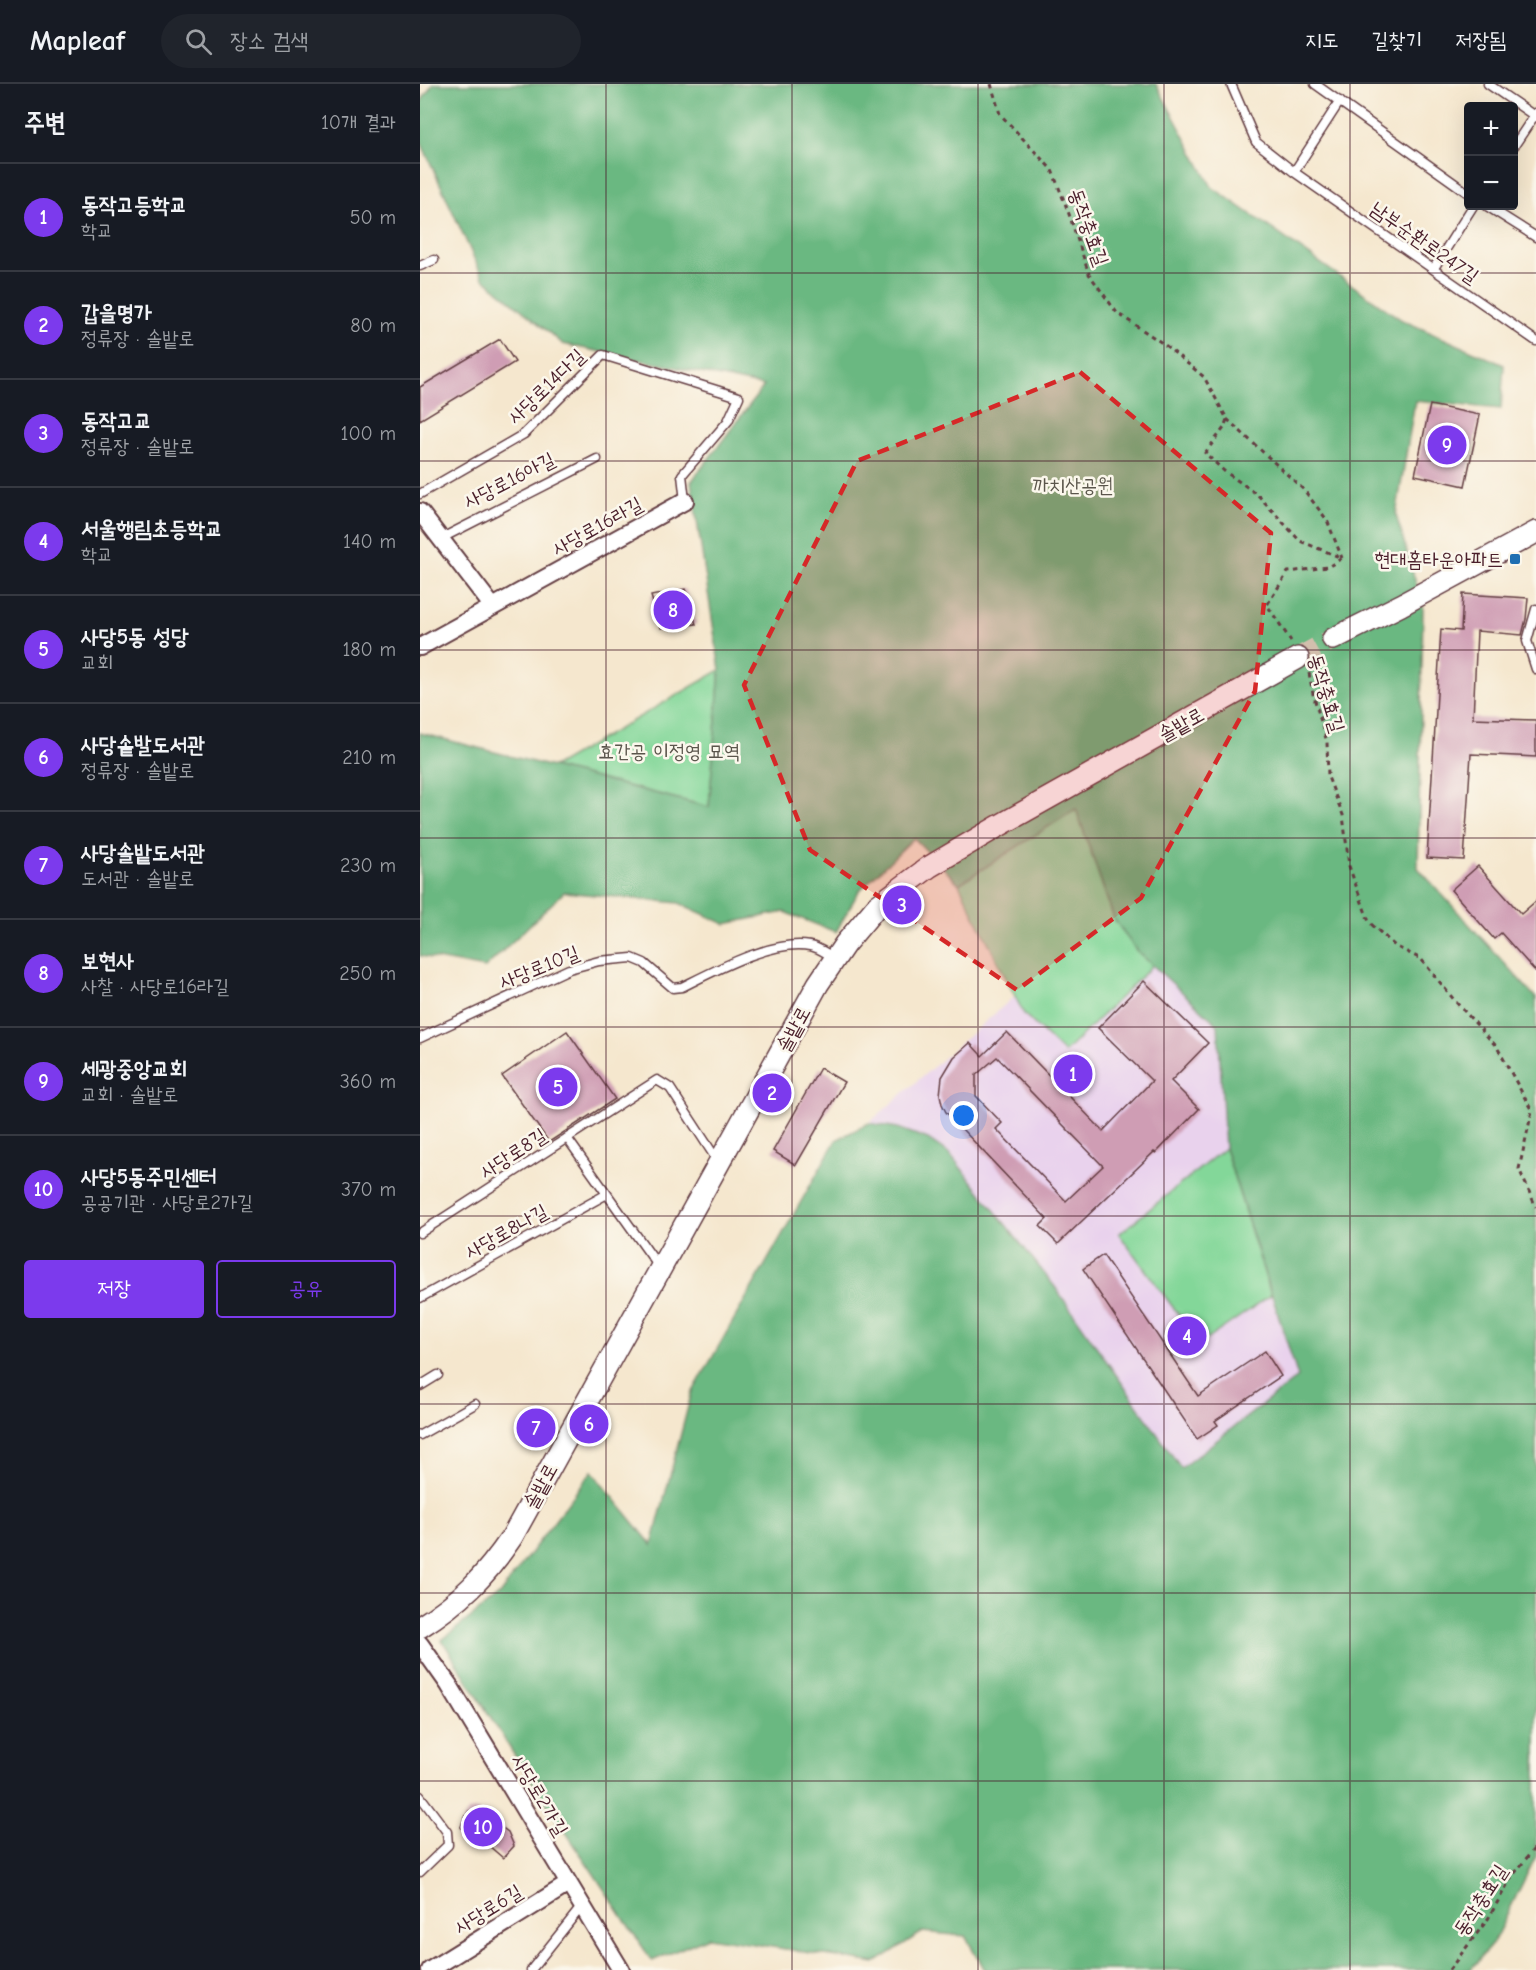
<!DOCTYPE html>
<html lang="ko">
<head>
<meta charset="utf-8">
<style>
  :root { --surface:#171b24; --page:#20242c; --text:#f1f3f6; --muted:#9ea1a6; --line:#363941; --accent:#7c3aed }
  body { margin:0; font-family:"Comic Neue","Poor Story",sans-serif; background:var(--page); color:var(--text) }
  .controls { position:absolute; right:18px; top:18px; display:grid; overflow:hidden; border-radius:6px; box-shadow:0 6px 24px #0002 }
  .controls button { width:54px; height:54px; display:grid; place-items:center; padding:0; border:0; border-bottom:2px solid var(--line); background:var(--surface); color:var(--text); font:30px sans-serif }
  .you { position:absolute; left:544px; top:1032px; width:21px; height:21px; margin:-15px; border:4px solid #fff; border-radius:50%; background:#1a73e8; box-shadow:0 0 0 9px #1a73e833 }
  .badge { display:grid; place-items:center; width:39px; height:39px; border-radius:50%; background:var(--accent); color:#fff; font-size:20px; font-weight:700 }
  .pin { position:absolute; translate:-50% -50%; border:3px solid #fff; box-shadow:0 2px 6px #0006 }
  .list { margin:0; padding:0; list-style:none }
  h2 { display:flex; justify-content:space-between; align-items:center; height:78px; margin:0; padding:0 24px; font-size:26px }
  h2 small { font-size:20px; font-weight:400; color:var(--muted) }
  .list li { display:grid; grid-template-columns:39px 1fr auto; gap:18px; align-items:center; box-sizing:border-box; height:108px; padding:0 24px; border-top:2px solid var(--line) }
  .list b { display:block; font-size:22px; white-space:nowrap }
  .list p { margin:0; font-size:20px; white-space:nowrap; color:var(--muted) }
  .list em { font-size:20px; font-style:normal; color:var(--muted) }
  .actions { display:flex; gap:12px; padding:18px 24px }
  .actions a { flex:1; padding:14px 0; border:2px solid var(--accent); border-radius:6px; text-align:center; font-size:21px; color:var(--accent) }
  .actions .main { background:var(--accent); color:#fff }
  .icon { flex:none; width:33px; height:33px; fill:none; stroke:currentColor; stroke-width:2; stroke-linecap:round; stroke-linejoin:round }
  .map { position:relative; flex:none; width:1116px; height:1886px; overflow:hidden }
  header { display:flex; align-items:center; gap:36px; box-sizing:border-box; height:84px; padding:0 30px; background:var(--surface); border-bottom:2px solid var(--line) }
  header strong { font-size:28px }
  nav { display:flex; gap:33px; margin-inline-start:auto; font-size:21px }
  .search { width:420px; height:54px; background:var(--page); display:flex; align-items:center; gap:15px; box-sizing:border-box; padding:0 21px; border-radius:33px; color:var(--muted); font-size:22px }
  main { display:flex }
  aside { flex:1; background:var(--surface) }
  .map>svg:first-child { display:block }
</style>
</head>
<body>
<header>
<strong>Mapleaf</strong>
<div class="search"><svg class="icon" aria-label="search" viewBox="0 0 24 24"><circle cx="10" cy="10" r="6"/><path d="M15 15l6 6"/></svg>장소 검색</div>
<nav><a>지도</a><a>길찾기</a><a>저장됨</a></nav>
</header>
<main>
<aside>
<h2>주변<small>10개 결과</small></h2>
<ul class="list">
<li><span class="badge">1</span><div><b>동작고등학교</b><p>학교</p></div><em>50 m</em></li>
<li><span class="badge">2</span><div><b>갑을명가</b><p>정류장 · 솔밭로</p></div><em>80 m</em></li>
<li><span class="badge">3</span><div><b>동작고교</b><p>정류장 · 솔밭로</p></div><em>100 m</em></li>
<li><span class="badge">4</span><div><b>서울행림초등학교</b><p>학교</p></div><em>140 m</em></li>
<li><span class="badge">5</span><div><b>사당5동 성당</b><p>교회</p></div><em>180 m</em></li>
<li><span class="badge">6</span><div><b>사당솥발도서관</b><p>정류장 · 솔밭로</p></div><em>210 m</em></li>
<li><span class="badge">7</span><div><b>사당솔밭도서관</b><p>도서관 · 솔밭로</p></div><em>230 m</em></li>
<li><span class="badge">8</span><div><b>보현사</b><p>사찰 · 사당로16라길</p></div><em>250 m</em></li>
<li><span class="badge">9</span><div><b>세광중앙교회</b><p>교회 · 솔밭로</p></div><em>360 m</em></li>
<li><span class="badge">10</span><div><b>사당5동주민센터</b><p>공공기관 · 사당로2가길</p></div><em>370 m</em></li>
</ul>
<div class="actions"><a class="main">저장</a><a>공유</a></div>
</aside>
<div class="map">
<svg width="1116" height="1886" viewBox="0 0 1116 1886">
  <rect width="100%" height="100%" fill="#fbf7ec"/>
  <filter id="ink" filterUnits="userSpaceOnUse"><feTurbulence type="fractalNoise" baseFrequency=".0167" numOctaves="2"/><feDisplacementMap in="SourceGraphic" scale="12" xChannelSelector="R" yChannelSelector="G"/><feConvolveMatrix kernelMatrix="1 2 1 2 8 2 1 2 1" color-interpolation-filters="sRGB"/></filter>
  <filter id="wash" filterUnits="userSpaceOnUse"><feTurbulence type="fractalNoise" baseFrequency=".008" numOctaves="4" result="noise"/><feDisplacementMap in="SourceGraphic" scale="24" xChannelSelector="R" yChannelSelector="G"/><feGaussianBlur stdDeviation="1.35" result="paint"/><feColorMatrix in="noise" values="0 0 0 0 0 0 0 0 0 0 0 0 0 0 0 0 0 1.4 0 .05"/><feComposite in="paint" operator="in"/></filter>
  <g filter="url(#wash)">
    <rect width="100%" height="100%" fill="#f5e7ce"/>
    <path fill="#e9d2ed" d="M 656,724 L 694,835 L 716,866 L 798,941 L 805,1064 L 878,1294 L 761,1384 L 635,1203 L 530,1070 L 478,1044 L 449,1039 L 595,912 L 539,800 Z"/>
    <path fill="#83d799" stroke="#667b62" stroke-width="1.5" d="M 300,586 L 289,723 L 133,683 Z
      M 656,724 L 694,835 L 716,866 L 733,881 L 644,969 L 604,930 L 539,800 Z
      M 805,1064 L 851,1211 L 780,1260 L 699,1150 Z"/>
    <path fill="#6ab881" stroke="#5a6c56" stroke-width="1.5" d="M 13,0 L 736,0 L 792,103 L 982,236 L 1084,281 L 1081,325 L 995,317 L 976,431 L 1003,523 L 998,784 L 1116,914 L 1116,1772 L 1073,1859 L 1050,1886 L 565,1886 L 545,1852 L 502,1848 L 455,1879 L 288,1853 L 232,1877 L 93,1669 L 22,1556 L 79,1511 L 172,1387 L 232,1461 L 271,1311 L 416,1056 L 449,1039 L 478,1044 L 508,1055 L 530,1070 L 635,1203 L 761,1384 L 878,1293 L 805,1064 L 798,941 L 716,866 L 694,835 L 656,725 L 539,800 L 494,754 L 439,807 L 416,848 L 364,828 L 305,840 L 259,819 L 144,808 L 65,884 L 0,872 L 0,649 L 289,723 L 300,586 L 271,398 L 344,302 L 143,260 L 63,194 L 0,56 L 0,19 Z"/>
    <g id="blocks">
      <path fill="#cf9db4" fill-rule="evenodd" d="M 80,255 L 95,278 L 0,336 L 0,303 Z
        M 1010,321 L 1060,331 L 1045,402 L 995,391 Z
        M 265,505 L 276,540 L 241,544 L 231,512 Z
        M 1043,510 L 1108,514 L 1106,535 L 1102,551 L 1057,547 L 1053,634 L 1116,636 L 1116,673 L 1051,670 L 1044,776 L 1007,774 L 1021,545 L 1041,547 Z
        M 1058,782 L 1101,830 L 1116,817 L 1116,888 L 1081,849 L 1074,855 L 1031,806 Z
        M 724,897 L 788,959 L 751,997 L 779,1025 L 736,1069 L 734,1068 L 638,1160 L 620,1142 L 627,1135 L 526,1028 L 522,1020 L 520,1011 L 522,993 L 534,973 L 550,959 L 562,972 L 587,948 L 683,1047 L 732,997 L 678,944 ZM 577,973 L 683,1082 L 646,1117 L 576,1045 L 582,1039 L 556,1012 L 556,991 Z
        M 147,947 L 195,1015 L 129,1058 L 82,992 Z
        M 400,984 L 424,998 L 376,1081 L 353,1067 Z
        M 683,1171 L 778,1312 L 845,1267 L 861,1292 L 795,1337 L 798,1341 L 777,1355 L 663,1185 Z
        M 57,1726 L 88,1748 L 94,1762 L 83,1774 L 61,1755 L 55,1756 L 48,1754 L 44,1749 L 41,1743 L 44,1734 L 49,1727 Z"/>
    </g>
  </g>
  <g filter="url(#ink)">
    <use href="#blocks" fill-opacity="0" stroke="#643d43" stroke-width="1.5"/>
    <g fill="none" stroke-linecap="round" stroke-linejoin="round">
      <path stroke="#d3bfad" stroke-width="21" stroke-dasharray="21 10" stroke-linecap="butt" d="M 878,574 L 913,555"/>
      <g stroke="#643d43" stroke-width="11">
        <path id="service" d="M 811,0 L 836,58 L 874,88 L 1116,257
          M 895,0 L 1048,109
          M 1068,0 L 1116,33
          M 1094,62 L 1116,29
          M 874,88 L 920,17
          M 1067,122 L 1116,153
          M 0,182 L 14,176
          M 1014,184 L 1053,122
          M 0,410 L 104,350 L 183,271 L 319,313 L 308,337 L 262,391 L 265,417
          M 20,455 L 177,375
          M 1116,525 L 1107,557 L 1116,585
          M 0,954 L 149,885 L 179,877 L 212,874 L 224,879 L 253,904 L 262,903 C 294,887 353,855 390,862 C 398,863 407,870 415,874
          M 147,1054 L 239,1183
          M 0,1149 L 237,996 L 250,1004 L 297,1076
          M 0,1214 L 187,1110
          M 0,1302 L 18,1291
          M 0,1351 L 55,1320
          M 0,1712 L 27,1748 L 28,1761 L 0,1788
          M 111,1886 L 162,1822"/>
      </g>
      <g stroke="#643d43" stroke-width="20">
        <path id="minor" d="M 0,428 L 73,523
          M 0,563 L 265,417
          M 0,1560 L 29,1601 L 201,1886
          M 10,1886 L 145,1802 L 149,1801"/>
      </g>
      <g stroke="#643d43" stroke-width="24">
        <path id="tertiary" d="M 913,555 L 981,521 L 1116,448
          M 0,1543 C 41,1517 65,1493 92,1453 L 398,900 L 425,860 L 457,822 L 509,783 L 577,743 L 878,574"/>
      </g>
      <path stroke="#643d43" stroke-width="3" stroke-dasharray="4.5 4.5" stroke-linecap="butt" d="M 571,0 L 580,30 L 632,86 L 648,127 L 669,190 L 697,229 L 745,261 L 784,293 L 807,335 L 804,344 L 785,369 L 804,387 L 837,410 L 880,457 L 922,474 L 908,483 L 868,488 L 847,521 L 871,557
        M 807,335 L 884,406 L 907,436 L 922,474
        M 889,589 L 893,610 L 907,658 L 908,693 L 923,731 L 929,782 L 949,838 L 975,862 L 1001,875 L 1035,917 L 1077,963 L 1112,1027 L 1099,1085 L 1116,1123
        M 1029,1886 L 1068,1835 L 1091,1794 L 1116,1762"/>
      <use href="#service" stroke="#fff" stroke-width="8"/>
      <use href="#minor" stroke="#fff" stroke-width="16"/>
      <use href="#tertiary" stroke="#fff" stroke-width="21"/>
    </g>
  </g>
  <path fill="#d62828" fill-opacity="0.2" stroke="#d62828" stroke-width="4.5" stroke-dasharray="12 8" stroke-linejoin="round" d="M 660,288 L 851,449 L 835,607 L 721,814 L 597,906 L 390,766 L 324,601 L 437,377 Z"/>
  <path fill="none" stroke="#4a1f2b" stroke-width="1.5" stroke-opacity="0.55" d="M 186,0 L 186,1886M 372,0 L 372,1886M 558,0 L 558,1886M 744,0 L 744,1886M 930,0 L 930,1886M 0,189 L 1116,189M 0,377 L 1116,377M 0,566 L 1116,566M 0,754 L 1116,754M 0,943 L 1116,943M 0,1132 L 1116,1132M 0,1320 L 1116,1320M 0,1509 L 1116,1509M 0,1697 L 1116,1697"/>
  <rect fill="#1f6fb2" stroke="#fbf7ec" stroke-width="2" x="1089" y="469" width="12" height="12" rx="3"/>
  <g text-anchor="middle" stroke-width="5" stroke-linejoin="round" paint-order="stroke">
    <g font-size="20" fill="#4a1f2b" stroke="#fbf7ec">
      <text transform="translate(669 143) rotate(70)" y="7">동작충효길</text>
      <text transform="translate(1005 158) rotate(35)" y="7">남부순환로247길</text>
      <text transform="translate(126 302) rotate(-44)" y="7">사당로14다길</text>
      <text transform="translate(89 396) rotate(-27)" y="7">사당로16아길</text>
      <text transform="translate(177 442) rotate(-29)" y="7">사당로16라길</text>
      <text transform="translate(907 609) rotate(73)" y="7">동작충효길</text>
      <text transform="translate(761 640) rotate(-29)" y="7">솔밭로</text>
      <text transform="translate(119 883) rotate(-22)" y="7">사당로10길</text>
      <text transform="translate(373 945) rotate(-61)" y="7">솔밭로</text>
      <text transform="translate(93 1069) rotate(-33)" y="7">사당로8길</text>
      <text transform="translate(86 1147) rotate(-29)" y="7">사당로8나길</text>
      <text transform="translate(120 1402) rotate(-61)" y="7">솔밭로</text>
      <text transform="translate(120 1711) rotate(59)" y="7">사당로2가길</text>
      <text transform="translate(1060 1816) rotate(-57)" y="7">동작충효길</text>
      <text transform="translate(68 1825) rotate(-32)" y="7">사당로6길</text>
    </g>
    <g font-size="20" fill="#5b564c" stroke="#fbf7ec">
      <text x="653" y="408">까치산공원</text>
      <text x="249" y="674">효간공 이정영 묘역</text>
    </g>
    <g font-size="20" fill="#4a1f2b" stroke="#fbf7ec" text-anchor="end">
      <text x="1083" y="482">현대홈타운아파트</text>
    </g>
  </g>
</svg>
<div class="controls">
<button>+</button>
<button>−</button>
</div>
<div class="you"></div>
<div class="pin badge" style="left:653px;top:990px">1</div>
<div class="pin badge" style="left:352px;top:1009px">2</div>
<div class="pin badge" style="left:482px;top:821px">3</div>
<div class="pin badge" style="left:767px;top:1252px">4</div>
<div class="pin badge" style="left:138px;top:1003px">5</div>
<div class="pin badge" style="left:169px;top:1340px">6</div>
<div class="pin badge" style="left:116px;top:1344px">7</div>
<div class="pin badge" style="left:253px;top:526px">8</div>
<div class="pin badge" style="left:1027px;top:361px">9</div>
<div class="pin badge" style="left:63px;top:1743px">10</div>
</div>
</main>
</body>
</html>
